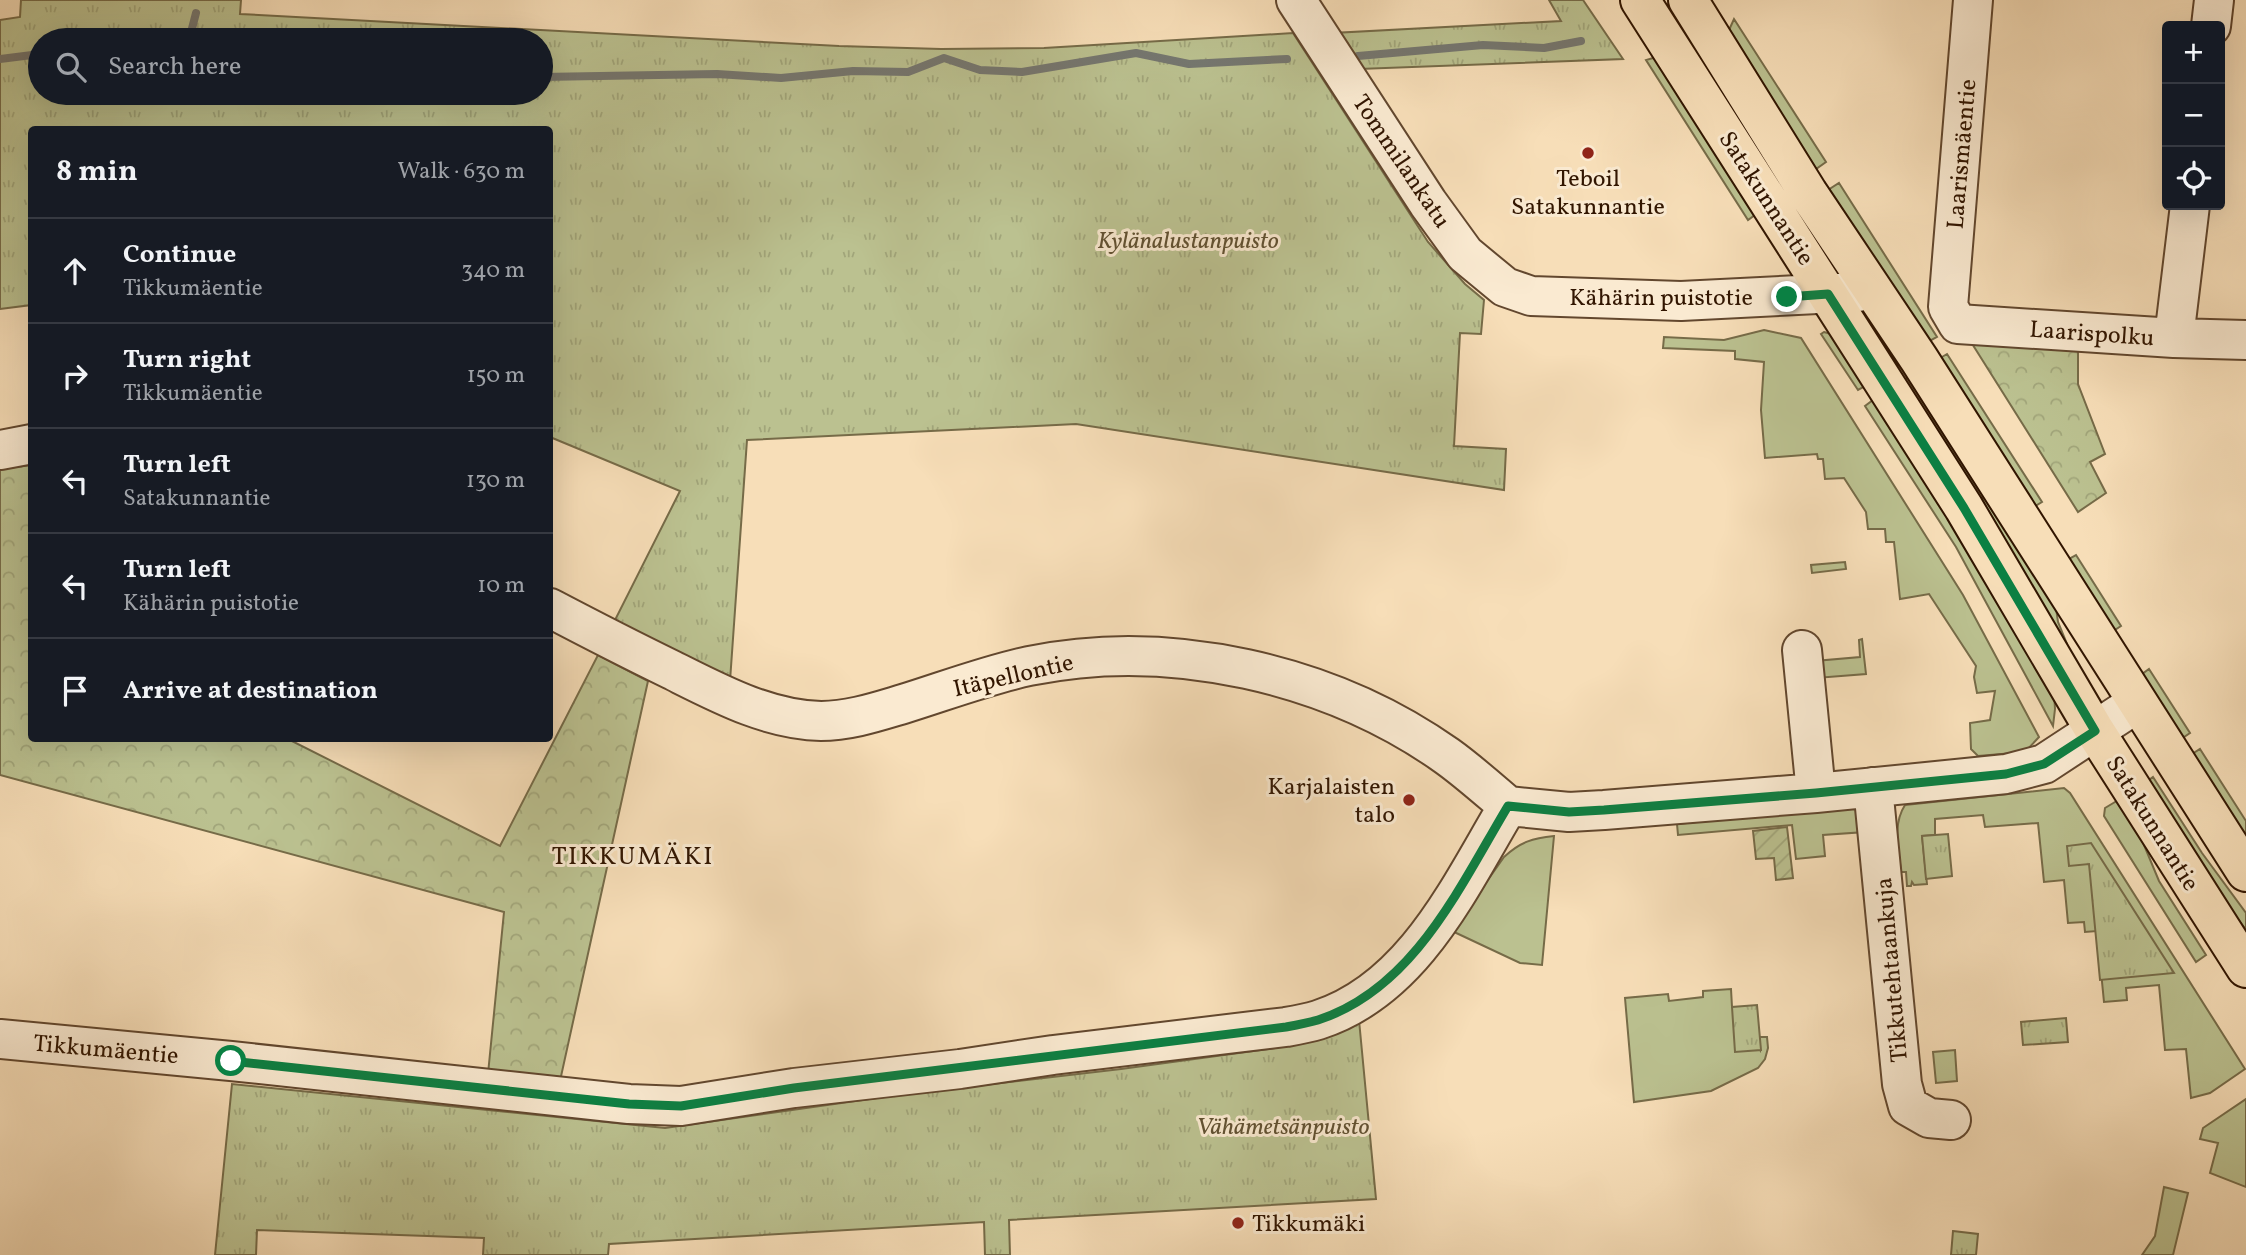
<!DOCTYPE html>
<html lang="en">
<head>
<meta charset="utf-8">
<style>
  :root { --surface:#171b24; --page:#242831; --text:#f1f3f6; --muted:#9ea1a6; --line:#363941 }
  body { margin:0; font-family:Vollkorn,serif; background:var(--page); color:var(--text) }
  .controls { position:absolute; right:21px; top:21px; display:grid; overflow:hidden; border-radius:7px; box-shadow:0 7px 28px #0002 }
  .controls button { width:63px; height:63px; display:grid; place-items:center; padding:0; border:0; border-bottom:2px solid var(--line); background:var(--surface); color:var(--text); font:35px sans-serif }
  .stop { position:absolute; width:21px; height:21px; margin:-16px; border:5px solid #0b8043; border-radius:50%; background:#fff }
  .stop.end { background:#0b8043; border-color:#fff; box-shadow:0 2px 7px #0008 }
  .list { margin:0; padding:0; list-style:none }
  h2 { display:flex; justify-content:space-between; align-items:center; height:91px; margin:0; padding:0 28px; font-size:30px }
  h2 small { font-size:23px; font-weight:400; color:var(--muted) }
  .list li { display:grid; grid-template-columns:46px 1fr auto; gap:21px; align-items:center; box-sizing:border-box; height:105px; padding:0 28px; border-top:2px solid var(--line) }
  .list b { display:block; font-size:26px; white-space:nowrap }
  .list p { margin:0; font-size:23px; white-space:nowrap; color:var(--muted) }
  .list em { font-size:23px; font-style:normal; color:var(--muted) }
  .icon { flex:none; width:38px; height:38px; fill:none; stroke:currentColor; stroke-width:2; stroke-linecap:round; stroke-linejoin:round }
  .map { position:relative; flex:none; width:2246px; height:1255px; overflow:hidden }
  .search { position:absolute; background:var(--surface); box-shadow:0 7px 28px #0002; left:28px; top:28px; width:525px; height:77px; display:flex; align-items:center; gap:18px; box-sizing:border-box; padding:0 24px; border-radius:38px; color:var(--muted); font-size:26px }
  .panel { position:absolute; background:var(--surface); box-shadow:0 7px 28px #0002; left:28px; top:126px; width:525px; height:616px; border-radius:7px }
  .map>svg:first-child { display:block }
</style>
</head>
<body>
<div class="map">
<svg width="2246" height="1255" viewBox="0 0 2246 1255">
  <defs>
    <pattern id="forest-crowns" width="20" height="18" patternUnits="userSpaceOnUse" patternTransform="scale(1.75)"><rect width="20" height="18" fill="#bbc190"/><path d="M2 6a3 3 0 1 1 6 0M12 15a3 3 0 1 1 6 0" fill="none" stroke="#a1a57a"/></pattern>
    <pattern id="park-tufts" width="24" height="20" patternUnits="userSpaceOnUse" patternTransform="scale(1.75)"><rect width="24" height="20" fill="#bbc190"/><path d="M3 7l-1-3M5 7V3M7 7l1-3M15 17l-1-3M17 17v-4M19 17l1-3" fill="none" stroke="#a1a57a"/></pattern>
    <pattern id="garden-furrows" width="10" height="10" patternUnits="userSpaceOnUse" patternTransform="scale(1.75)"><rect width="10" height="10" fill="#bbc190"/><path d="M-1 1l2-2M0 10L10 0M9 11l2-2" fill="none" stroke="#a1a57a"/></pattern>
  </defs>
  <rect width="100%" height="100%" fill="#f7deb8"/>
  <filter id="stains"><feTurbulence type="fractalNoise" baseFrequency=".00286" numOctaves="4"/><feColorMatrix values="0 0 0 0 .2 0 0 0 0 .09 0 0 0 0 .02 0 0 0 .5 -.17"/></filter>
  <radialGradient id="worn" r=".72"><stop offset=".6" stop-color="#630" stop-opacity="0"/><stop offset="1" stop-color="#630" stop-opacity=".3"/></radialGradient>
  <path fill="#bbc190" stroke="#766b48" stroke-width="2" d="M 1734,19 L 1826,162 L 1816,169 L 1730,36 L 1729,30 Z
    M 1653,58 L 1660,59 L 1759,212 L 1748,220 L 1646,60 Z
    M 1839,183 L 1937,337 L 1926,343 L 1828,190 Z
    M 1764,330 L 1801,338 L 1963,595 L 2039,737 L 2025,752 L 1978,756 L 1971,749 L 1970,723 L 1990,720 L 1995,691 L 1977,693 L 1974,677 L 1976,666 L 1929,594 L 1900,599 L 1894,542 L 1886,542 L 1885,529 L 1868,529 L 1866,512 L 1844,478 L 1825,479 L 1823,459 L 1818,459 L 1817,454 L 1765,458 L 1761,410 L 1764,362 L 1735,359 L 1735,351 L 1663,348 L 1664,337 L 1724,340 Z
    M 1824,332 L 1831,334 L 1869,384 L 1858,390 L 1821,334 Z
    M 1947,354 L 2042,502 L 2032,508 L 1937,360 Z
    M 1912,375 L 2055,601 L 2058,622 L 2067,644 L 2063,646 L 1902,381 Z
    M 1877,397 L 2054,692 L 2055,709 L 2053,726 L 1956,547 L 1865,406 Z
    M 2076,555 L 2121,626 L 2110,633 L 2065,561 Z
    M 1845,562 L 1846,569 L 1812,573 L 1811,565 Z
    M 1862,639 L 1866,674 L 1816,678 L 1815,661 L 1860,657 L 1859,640 Z
    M 2149,669 L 2190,733 L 2181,739 L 2138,677 Z
    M 2200,749 L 2246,821 L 2246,845 L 2189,756 Z
    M 2153,777 L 2202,853 L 2246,913 L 2246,930 L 2221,897 L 2145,783 Z
    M 2064,788 L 2070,793 L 2245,1069 L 2210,1093 L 2191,1098 L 2186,1049 L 2165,1050 L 2159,985 L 2126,988 L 2127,1000 L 2104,1002 L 2097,931 L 2085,932 L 2084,922 L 2068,923 L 2064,880 L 2044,882 L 2038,823 L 1985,827 L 1983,815 L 1935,819 L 1935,835 L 1922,836 L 1927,884 L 1914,885 L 1912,882 L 1911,886 L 1907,886 L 1906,872 L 1901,872 C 1899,850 1892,825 1905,805 Z
    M 2120,799 L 2134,821 L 2159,881 L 2206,955 L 2196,962 L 2104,816 L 2105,808 Z
    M 1839,808 L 1856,808 L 1865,832 L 1823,835 L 1825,856 L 1796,859 L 1792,825 L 1678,835 L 1677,824 Z
    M 1554,836 L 1542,965 L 1520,963 L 1452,931 L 1504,857 C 1520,842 1533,838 1554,836 Z
    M 1731,989 L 1732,1007 L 1760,1050 L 1760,1037 L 1767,1037 L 1768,1048 L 1765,1059 L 1758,1068 L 1711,1091 L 1634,1102 L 1625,998 L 1668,994 L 1669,1001 L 1703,997 L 1703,991 Z
    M 1955,1050 L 1957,1081 L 1936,1083 L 1933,1052 Z
    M 2246,1099 L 2246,1187 L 2210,1173 L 2218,1143 L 2200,1139 L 2203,1128 Z
    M 2164,1187 L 2188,1193 L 2173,1255 L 2142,1255 L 2155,1236 Z"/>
  <path fill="url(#forest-crowns)" stroke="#766b48" stroke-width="2" d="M 1971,342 L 2078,342 L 2078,384 L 2105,454 L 2090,462 L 2106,493 L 2078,512 Z
    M 31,465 L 32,738 L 288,739 L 500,846 L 598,655 L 648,681 L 560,1081 L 488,1074 L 504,912 L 0,775 L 0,469 Z"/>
  <path fill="url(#park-tufts)" stroke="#766b48" stroke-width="2" fill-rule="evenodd" d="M 21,0 L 241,0 L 240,14 L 839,46 L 941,49 L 1044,48 L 1293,33 L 1428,242 L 1465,284 L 1484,300 L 1481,334 L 1460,333 L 1454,446 L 1506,449 L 1504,490 L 1076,424 L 747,440 L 730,681 L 614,622 L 680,491 L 550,437 L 550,130 L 32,130 L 31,305 L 0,309 L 0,20 L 20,17 ZM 40,40 L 541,40 L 541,93 L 40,93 Z
    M 1549,0 L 1583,0 L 1623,59 L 1359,69 L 1333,33 L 1561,21 Z
    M 1948,834 L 1952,876 L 1926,879 L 1922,836 Z
    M 2091,843 L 2174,973 L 2100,980 L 2089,864 L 2069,866 L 2067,846 Z
    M 1757,1005 L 1761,1050 L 1735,1052 L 1732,1007 Z
    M 2066,1018 L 2068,1042 L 2023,1045 L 2021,1022 Z
    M 1359,1020 L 1376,1199 L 1009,1220 L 1010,1255 L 985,1255 L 984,1222 L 609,1244 L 608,1255 L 483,1255 L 484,1238 L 257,1230 L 256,1255 L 215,1255 L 232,1084 L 665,1128 L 891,1096 L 1121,1069 L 1275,1048 Z
    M 1953,1231 L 1978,1234 L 1976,1255 L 1951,1255 Z"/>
  <path fill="url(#garden-furrows)" stroke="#766b48" stroke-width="2" d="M 1787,827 L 1793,878 L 1776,880 L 1774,858 L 1756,859 L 1753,831 Z"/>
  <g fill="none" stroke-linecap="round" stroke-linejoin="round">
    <path stroke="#757770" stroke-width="8" d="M 189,40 L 196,13
      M 1358,56 L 1483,45 L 1544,48 L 1581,41
      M 0,59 L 40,54
      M 541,77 L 717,74 L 781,78 L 853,71 L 908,72 L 944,58 L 980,70 L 1022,72 L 1136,53 L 1189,64 L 1287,59"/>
    <g stroke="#62472e" stroke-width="42">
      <path id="minor" d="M 1296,0 L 1428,203 L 1465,254 L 1505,287 L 1531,296 L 1681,301 L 1858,292
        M 1973,0 L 1948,307 L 1958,324 L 2174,338 L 2246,340
        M 2211,26 L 2214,0
        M 2174,338 L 2190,205
        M 0,450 L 32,444
        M 550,608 C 590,629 631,650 672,670 C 718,693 768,720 821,721 C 849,721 876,712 903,704 C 945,691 987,675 1029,666 C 1169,637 1330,673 1447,756 C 1468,771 1488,789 1508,806
        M 1802,650 L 1816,793
        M 1873,787 L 1902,1084 L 1908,1106 L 1929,1118 L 1951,1120
        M 0,1039 L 231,1061 L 629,1104 L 681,1106 L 794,1088 L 960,1069 L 1053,1055 L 1286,1027 C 1297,1025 1308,1023 1318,1020 C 1414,989 1460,886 1508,806 L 1569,812 L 1604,810 L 1816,793 L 2006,774 L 2044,764 L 2137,703"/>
    </g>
    <g stroke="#311500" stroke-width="42">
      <path id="major" d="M 1640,0 L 1964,508 L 2095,731 L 2246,968
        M 1688,0 L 1808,193 L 1919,359 L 2246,872"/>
    </g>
    <use href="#minor" stroke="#faead1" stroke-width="38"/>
    <use href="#major" stroke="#f7deb8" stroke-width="38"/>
  </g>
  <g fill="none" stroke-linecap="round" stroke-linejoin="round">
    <path stroke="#0b8043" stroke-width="9" d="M 231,1061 L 629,1104 L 681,1106 L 794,1088 L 1286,1027 C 1297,1025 1308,1023 1318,1020 C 1414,989 1460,886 1508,806 L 1569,812 L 1604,810 L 1816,793 L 2006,774 L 2044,764 L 2095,731 L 1964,508 L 1828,294 L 1787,297"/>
  </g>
  <g fill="#8f2418" stroke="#faead1" stroke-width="2.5">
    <circle cx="1588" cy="153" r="7"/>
    <circle cx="1409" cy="800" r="7"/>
    <circle cx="1238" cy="1223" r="7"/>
  </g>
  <g text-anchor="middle" stroke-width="6" stroke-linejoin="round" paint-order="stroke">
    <g font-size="24" fill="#311500" stroke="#faead1">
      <text transform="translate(1961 154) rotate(-85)" y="8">Laarismäentie</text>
      <text transform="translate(1402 161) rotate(56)" y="8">Tommilankatu</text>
      <text transform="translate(1767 198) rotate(57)" y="8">Satakunnantie</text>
      <text x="1661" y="305">Kähärin puistotie</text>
      <text transform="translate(2092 333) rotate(4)" y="8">Laarispolku</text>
      <text transform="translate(1013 675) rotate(-13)" y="8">Itäpellontie</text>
      <text transform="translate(2153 823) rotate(58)" y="8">Satakunnantie</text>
      <text transform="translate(1891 970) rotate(-95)" y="8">Tikkutehtaankuja</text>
      <text transform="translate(106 1049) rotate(5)" y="8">Tikkumäentie</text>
    </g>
    <g font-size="24" fill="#311500" stroke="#faead1">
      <text x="1588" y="186">Teboil<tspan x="1588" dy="28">Satakunnantie</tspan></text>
      <text x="1395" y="794" text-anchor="end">Karjalaisten<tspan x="1395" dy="28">talo</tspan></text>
      <text x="1252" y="1231" text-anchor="start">Tikkumäki</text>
    </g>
    <g font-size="24" font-style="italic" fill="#615132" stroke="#faead1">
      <text x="1188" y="248">Kylänalustanpuisto</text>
      <text x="1283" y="1134">Vähämetsänpuisto</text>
    </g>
    <g font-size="26" letter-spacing="2" fill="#311500" stroke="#faead1">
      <text x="633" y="864">TIKKUMÄKI</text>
    </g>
  </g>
  <rect width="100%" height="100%" filter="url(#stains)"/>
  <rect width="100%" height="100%" fill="url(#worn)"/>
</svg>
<div class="controls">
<button>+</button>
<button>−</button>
<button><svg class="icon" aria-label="locate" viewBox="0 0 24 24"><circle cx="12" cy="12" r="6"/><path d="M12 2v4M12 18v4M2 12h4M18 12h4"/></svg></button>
</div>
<div class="stop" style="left:231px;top:1061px"></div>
<div class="stop end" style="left:1787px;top:297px"></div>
<div class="search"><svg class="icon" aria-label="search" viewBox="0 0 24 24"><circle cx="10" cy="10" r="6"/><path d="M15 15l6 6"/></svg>Search here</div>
<section class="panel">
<h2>8 min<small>Walk · 630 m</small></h2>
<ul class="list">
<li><svg class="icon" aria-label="ahead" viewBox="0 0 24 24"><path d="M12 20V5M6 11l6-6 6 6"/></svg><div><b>Continue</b><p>Tikkumäentie</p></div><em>340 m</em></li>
<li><svg class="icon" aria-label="right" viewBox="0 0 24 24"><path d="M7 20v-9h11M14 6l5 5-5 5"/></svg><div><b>Turn right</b><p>Tikkumäentie</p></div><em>150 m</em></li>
<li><svg class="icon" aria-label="left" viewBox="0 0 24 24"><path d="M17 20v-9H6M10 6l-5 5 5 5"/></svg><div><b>Turn left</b><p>Satakunnantie</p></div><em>130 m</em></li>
<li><svg class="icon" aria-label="left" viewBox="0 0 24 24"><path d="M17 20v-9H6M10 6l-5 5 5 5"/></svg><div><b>Turn left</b><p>Kähärin puistotie</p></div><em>10 m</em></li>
<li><svg class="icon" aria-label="arrive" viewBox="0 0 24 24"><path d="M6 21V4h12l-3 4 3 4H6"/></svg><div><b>Arrive at destination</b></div></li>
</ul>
</section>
</div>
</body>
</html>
